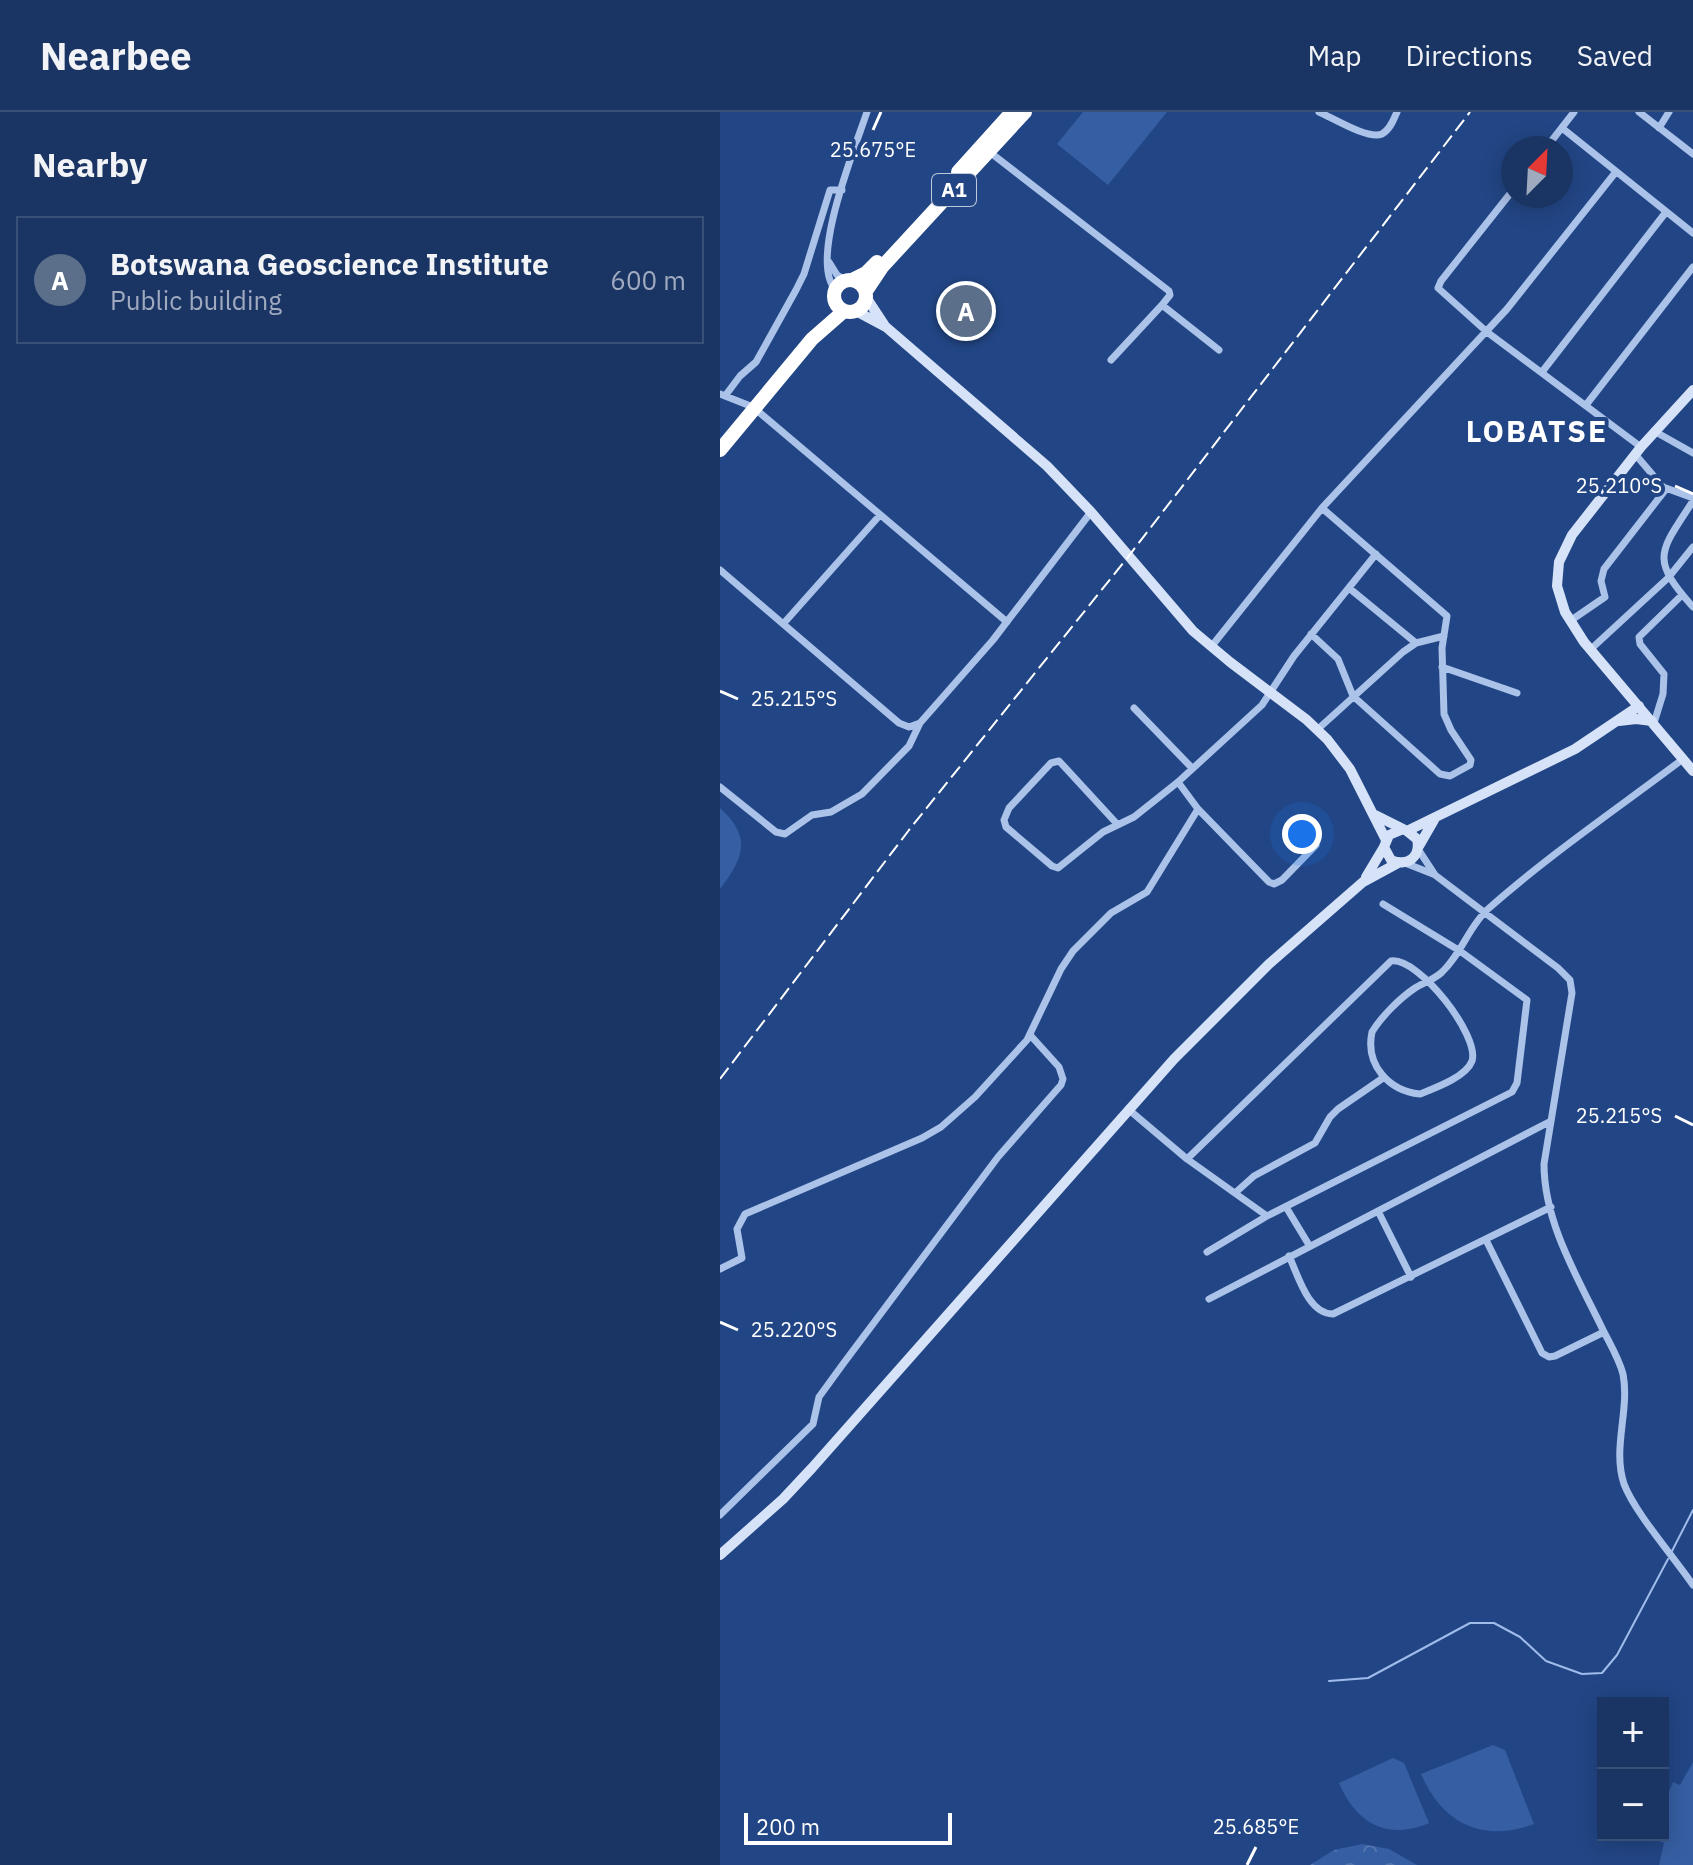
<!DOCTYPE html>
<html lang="en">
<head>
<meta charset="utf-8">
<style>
  :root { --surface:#1a3464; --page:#233c6a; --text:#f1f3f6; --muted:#9faabf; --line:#384f78; --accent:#f4d86d }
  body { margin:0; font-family:"IBM Plex Sans",sans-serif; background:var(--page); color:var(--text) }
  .controls { position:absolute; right:24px; bottom:24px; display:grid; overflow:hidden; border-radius:0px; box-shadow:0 4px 20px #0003 }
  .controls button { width:72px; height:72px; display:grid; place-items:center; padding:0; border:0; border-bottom:2px solid var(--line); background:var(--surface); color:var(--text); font:40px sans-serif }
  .compass { position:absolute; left:781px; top:24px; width:72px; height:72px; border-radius:50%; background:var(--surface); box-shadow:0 4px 20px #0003; rotate:24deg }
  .scale { position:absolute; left:24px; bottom:20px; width:208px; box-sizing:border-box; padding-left:8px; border:4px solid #fff; border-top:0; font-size:22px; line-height:28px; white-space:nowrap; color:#fff; -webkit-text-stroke:6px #224685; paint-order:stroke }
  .you { position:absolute; left:582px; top:722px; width:28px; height:28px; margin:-20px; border:6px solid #fff; border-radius:50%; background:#1a73e8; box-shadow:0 0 0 12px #1a73e833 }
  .badge { display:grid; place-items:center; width:52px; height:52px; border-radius:50%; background:var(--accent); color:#fff; font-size:26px; font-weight:700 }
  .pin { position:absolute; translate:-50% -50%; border:4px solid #fff; box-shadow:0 2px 8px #0006 }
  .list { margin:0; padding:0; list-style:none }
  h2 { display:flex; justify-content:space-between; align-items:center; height:104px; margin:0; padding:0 32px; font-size:34px }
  h2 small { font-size:26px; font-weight:400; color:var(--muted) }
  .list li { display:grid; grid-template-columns:52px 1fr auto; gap:24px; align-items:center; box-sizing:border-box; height:128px; margin:0 16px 16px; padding:0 16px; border:2px solid var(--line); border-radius:0px }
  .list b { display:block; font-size:30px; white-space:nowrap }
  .list p { margin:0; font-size:26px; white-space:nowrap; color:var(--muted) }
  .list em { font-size:26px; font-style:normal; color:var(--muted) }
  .map { position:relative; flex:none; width:973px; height:1753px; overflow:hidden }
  header { display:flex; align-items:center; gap:48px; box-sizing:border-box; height:112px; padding:0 40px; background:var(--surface); border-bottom:2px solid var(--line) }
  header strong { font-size:38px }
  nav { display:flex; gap:44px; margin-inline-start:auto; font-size:28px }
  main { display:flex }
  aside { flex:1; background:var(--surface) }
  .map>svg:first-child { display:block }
</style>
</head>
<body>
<header>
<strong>Nearbee</strong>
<nav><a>Map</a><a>Directions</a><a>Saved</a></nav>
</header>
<main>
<aside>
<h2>Nearby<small></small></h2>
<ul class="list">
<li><span class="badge" style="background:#5c6f8a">A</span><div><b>Botswana Geoscience Institute</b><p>Public building</p></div><em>600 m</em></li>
</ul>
</aside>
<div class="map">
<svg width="973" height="1753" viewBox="0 0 973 1753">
  <defs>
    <pattern id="park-crowns" width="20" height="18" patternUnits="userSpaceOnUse" patternTransform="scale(2)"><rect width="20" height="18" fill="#365ea2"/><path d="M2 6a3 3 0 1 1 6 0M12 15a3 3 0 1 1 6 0" fill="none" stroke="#5476b0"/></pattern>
  </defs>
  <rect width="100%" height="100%" fill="#224685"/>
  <path fill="url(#park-crowns)" d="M 642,1732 L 669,1737 L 697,1753 L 590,1753 L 614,1738 Z"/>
  <path fill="#365ea2" d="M 363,0 L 447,0 L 388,73 L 337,32 Z
    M 0,696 C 32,725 24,746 0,777 Z
    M 773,1633 L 785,1638 L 814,1712 C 762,1731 723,1712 701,1662 Z
    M 673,1646 L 684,1651 L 709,1711 C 667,1729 636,1711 619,1671 Z
    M 973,1650 L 973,1753 L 939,1753 L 944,1731 L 938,1728 L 940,1723 L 943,1723 L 949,1698 L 943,1693 L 953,1670 L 960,1673 Z"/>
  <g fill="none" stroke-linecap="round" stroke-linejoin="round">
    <path stroke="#9fbcea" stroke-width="2" d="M 951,1441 L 973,1398
      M 609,1569 L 648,1566 L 750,1511 L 774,1511 L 800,1525 L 826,1549 L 862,1562 L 882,1561 L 897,1543 L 948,1447"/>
    <path stroke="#abc2e9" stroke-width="7" d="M 599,0 C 613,6 648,28 662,22 C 670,18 674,7 677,0
      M 919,0 L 973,42
      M 842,16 L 973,121
      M 939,16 L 949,0
      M 826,36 L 854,0
      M 267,38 L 449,179 L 450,183 L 442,193 L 391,248
      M 793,78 L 721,169 L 718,176 L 767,220 L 921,335
      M 109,150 L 117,163 L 126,168
      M 115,177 C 89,148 135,36 147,0
      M 442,193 L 499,238
      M 822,260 L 946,100
      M 0,282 L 33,295 L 287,510
      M 5,284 L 20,264 L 36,250 L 76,178 L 84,162 L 110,78 L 122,78
      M 866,293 L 973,155
      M 934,319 L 973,341
      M 915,342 L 943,375 L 973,386
      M 973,389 C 940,440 929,446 973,495
      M 0,458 L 179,611 L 189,615 L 200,611 L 273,528 L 371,400
      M 629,476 L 696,531
      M 850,509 L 885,485 L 881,469 L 884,457 L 946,377
      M 64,511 L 160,403
      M 591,522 L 618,547 L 633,584 L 720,662 L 730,664 L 750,653 L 751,648 L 731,618 L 724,602 L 722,536 L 727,504 L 602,396
      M 491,535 L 602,396 L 787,197 L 895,61
      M 871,537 L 948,466 L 973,435
      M 722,555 L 797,581
      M 414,596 L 472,656
      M 934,611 L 943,582 L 944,562 L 920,532 L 919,525 L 962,483
      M 598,617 L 683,540 L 696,531 L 724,524
      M 458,670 L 478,697 L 549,770 L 554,772 L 562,768 L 596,733
      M 0,675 L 56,720 L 65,722 L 92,703 L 111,700 L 142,682 L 189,634 L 200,611
      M 398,713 L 339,649 L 331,651 L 289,696 L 284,708 L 286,715 L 332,754 L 338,756 L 383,720 L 414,705 L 458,670 L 542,593 L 574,544 L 656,442
      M 698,737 L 715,763 L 838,856 L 850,868 L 852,881 L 824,1052 C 824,1111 858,1166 883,1218 C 890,1232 899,1247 903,1262 C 910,1298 892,1336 904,1372 C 915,1401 954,1445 973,1473
      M 685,751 L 713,762
      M 408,997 L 467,1047 L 547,1104 L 792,980 L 797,971 L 807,888 L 740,839 L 663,792
      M 467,1047 L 671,849 C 699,845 760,924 752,949 C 746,965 715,976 700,982 C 669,979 645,953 652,920 C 661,905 680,886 695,876 C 703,871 713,868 721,861 C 741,843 749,814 768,797 C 829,743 898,696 963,647
      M 515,1081 L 534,1064 L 595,1031 L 610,1005 L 618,997 L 663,966
      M 566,1095 L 589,1133
      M 658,1099 L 691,1165
      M 766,1128 L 822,1241 L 829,1245 L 835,1244 L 884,1220
      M 487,1140 L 547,1104
      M 569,1144 C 578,1163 588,1202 613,1202 L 831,1095
      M 0,1157 L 22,1146 L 17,1117 L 25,1102 L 202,1026 L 221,1015 L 255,985 L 307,928 L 341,857 L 353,839 L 391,801 L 427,780 L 478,697
      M 489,1187 L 831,1009
      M 0,1403 L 93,1312 L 99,1285 L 123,1252 L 278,1045 L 341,973 L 343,967 L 339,955 L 311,924"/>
    <path stroke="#d6e2f7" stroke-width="10" d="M 146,185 L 165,214
      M 136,199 L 166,215 L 327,354 L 371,400 L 473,519 L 510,550 L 587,608 L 607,627 L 630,657 L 666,728
      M 973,278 L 921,335 L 852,423 L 839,450 L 837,474 L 845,500 L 864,530 L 973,659
      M 899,609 L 916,607 L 932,609
      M 655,703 L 687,719 L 697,727 C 701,745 688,755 671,748 L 664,735 L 669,723 L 681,718
      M 687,719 L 855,637 L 919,594
      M 699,734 L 714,708
      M 646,765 L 664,735
      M 0,1443 L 63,1387 L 92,1356 L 454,947 L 549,852 L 643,770 L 678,751"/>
    <path stroke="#fff" stroke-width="14" d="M 238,60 L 292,0
      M 132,168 L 146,161 L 157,150
      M114 184a16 16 0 1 1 32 0a16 16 0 1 1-32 0Z
      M 146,179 L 162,155 L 305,0
      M 0,338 L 92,227 L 124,199"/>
    <path stroke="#fff" stroke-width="2" stroke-dasharray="14 6" stroke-linecap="butt" d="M 0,967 L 189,718 L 408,445 L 750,0"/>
  </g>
  <path fill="none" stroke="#fff" stroke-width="3" d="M 153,18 L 161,0M 955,374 L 973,382M 0,579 L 18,587M 955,1004 L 973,1013M 0,1210 L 18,1218M 527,1753 L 536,1735"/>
  <g text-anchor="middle" stroke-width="8" stroke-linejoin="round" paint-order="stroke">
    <rect fill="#224685" stroke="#bdc8da" stroke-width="2" x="212" y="62" width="44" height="32" rx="6"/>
    <g font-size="20" font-weight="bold" fill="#fff">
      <text x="234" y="85">A1</text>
    </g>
    <g font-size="30" font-weight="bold" letter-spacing="2" fill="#fff" stroke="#224685">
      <text x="817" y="330">LOBATSE</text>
    </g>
  </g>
  <g font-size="20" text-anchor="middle" fill="#fff" stroke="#224685" stroke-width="8" stroke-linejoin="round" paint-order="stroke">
    <text x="153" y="45">25.675°E</text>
    <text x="899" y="381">25.210°S</text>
    <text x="74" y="594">25.215°S</text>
    <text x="899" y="1011">25.215°S</text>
    <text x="74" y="1225">25.220°S</text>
    <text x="536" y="1722">25.685°E</text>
  </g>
</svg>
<div class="controls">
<button>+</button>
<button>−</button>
</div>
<svg class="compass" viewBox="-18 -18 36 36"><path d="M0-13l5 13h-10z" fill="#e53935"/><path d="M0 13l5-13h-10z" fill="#9faabf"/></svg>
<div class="scale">200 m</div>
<div class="you"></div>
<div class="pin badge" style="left:246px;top:199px;background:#5c6f8a">A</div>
</div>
</main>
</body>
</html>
